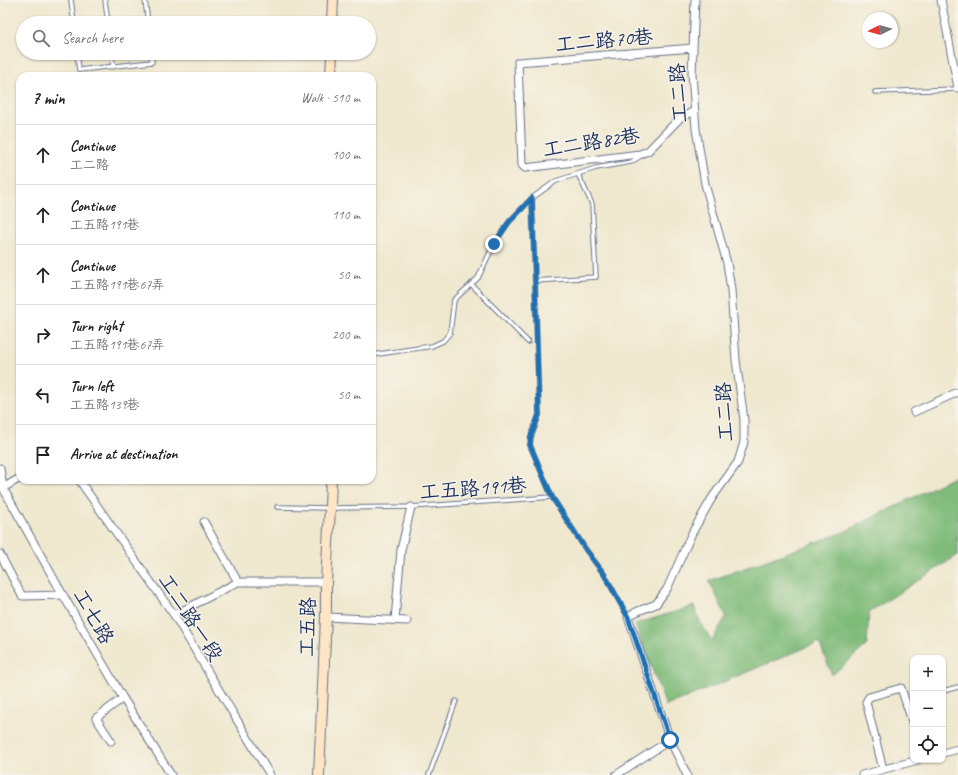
<!DOCTYPE html>
<html lang="en">
<head>
<meta charset="utf-8">
<style>
  :root { --surface:#fff; --page:#f6f6f6; --text:#222; --muted:#767676; --line:#e0e0e0 }
  body { margin:0; font-family:Caveat,"LXGW WenKai TC",sans-serif; background:var(--page); color:var(--text) }
  .controls { position:absolute; right:12px; bottom:12px; display:grid; overflow:hidden; border-radius:8px; box-shadow:0 1px 3px #0004 }
  .controls button { width:36px; height:36px; display:grid; place-items:center; padding:0; border:0; border-bottom:1px solid var(--line); background:var(--surface); color:var(--text); font:20px sans-serif }
  .compass { position:absolute; left:862px; top:12px; width:36px; height:36px; border-radius:50%; background:var(--surface); box-shadow:0 1px 3px #0004; rotate:265deg }
  .stop { position:absolute; width:12px; height:12px; margin:-9px; border:3px solid #1f6fb2; border-radius:50%; background:#fff }
  .stop.end { background:#1f6fb2; border-color:#fff; box-shadow:0 1px 4px #0008 }
  .list { margin:0; padding:0; list-style:none }
  h2 { display:flex; justify-content:space-between; align-items:center; height:52px; margin:0; padding:0 16px; font-size:17px }
  h2 small { font-size:13px; font-weight:400; color:var(--muted) }
  .list li { display:grid; grid-template-columns:26px 1fr auto; gap:12px; align-items:center; box-sizing:border-box; height:60px; padding:0 16px; border-top:1px solid var(--line) }
  .list b { display:block; font-size:15px; white-space:nowrap }
  .list p { margin:0; font-size:13px; white-space:nowrap; color:var(--muted) }
  .list em { font-size:13px; font-style:normal; color:var(--muted) }
  .icon { flex:none; width:22px; height:22px; fill:none; stroke:currentColor; stroke-width:2; stroke-linecap:round; stroke-linejoin:round }
  .map { position:relative; flex:none; width:958px; height:775px; overflow:hidden }
  .search { position:absolute; background:var(--surface); box-shadow:0 1px 3px #0004; left:16px; top:16px; width:360px; height:44px; display:flex; align-items:center; gap:10px; box-sizing:border-box; padding:0 14px; border-radius:22px; color:var(--muted); font-size:15px }
  .panel { position:absolute; background:var(--surface); box-shadow:0 1px 3px #0004; left:16px; top:72px; width:360px; height:412px; border-radius:12px }
  .map>svg:first-child { display:block }
</style>
</head>
<body>
<div class="map">
<svg width="958" height="775" viewBox="0 0 958 775">
  <rect width="100%" height="100%" fill="#f7f3e8"/>
  <filter id="ink" filterUnits="userSpaceOnUse"><feTurbulence type="fractalNoise" baseFrequency=".025" numOctaves="2"/><feDisplacementMap in="SourceGraphic" scale="8" xChannelSelector="R" yChannelSelector="G"/><feConvolveMatrix kernelMatrix="1 2 1 2 8 2 1 2 1" color-interpolation-filters="sRGB"/></filter>
  <filter id="wash" filterUnits="userSpaceOnUse"><feTurbulence type="fractalNoise" baseFrequency=".012" numOctaves="4" result="noise"/><feDisplacementMap in="SourceGraphic" scale="16" xChannelSelector="R" yChannelSelector="G"/><feGaussianBlur stdDeviation="0.9" result="paint"/><feColorMatrix in="noise" values="0 0 0 0 0 0 0 0 0 0 0 0 0 0 0 0 0 1.4 0 .05"/><feComposite in="paint" operator="in"/></filter>
  <g filter="url(#wash)">
    <rect width="100%" height="100%" fill="#efe8cf"/>
    <path fill="#7fbb79" stroke="#4d756c" d="M 958,475 L 958,555 L 869,612 L 867,645 L 832,675 L 819,642 L 666,706 L 635,624 L 694,606 L 700,622 L 712,641 L 726,616 L 709,581 L 844,532 Z"/>
  </g>
  <g filter="url(#ink)">
    <g fill="none" stroke-linecap="round" stroke-linejoin="round">
      <g stroke="#657086" stroke-width="5.5">
        <path id="lane" d="M 71,0 L 74,23
          M 105,0 L 108,23
          M 145,0 L 148,23
          M 77,53 L 79,70 L 152,62 L 151,53
          M 112,53 L 113,67
          M 266,53 L 330,54
          M 875,92 L 958,89
          M 532,198 L 535,281 L 539,415 L 531,437 L 530,445 L 552,497 L 586,550 L 604,574 L 628,617
          M 535,281 L 596,277 L 592,204 L 578,174
          M 471,284 L 528,342
          M 372,355 L 432,346 L 443,341 L 450,333 L 454,300 L 478,278 L 494,244 L 509,222 L 532,198 L 556,181 L 596,168 L 631,162 L 641,156
          M 277,507 L 330,508 L 411,507 L 552,497
          M 943,691 L 958,687
          M 429,775 L 456,701"/>
      </g>
      <g stroke="#657086" stroke-width="9">
        <path id="street" d="M 941,0 L 958,88
          M 693,48 L 518,62 L 522,165 L 525,168 L 640,154 L 648,151 L 679,119 L 694,111
          M 914,412 L 958,392
          M 0,468 L 3,488 L 63,595 L 123,698 L 171,775
          M 79,480 L 174,615 L 270,775
          M 3,488 L 20,478
          M 204,522 L 238,582
          M 0,554 L 22,596 L 63,595
          M 174,615 L 238,582 L 326,582
          M 326,617 L 407,621
          M 395,620 L 401,550 L 411,507
          M 111,741 L 96,718 L 123,698
          M 943,753 L 958,749
          M 883,769 L 866,702 L 869,697 L 901,688 L 913,724
          M 616,775 L 670,740
          M 687,775 L 670,740 L 628,617 L 636,612 L 656,604 L 667,589 L 692,533 L 712,498 L 738,462 L 744,442 L 744,420 L 736,360 L 731,290 L 727,263 L 705,184 L 696,129 L 692,74 L 695,0
          M 862,775 L 918,760"/>
      </g>
      <g stroke="#657086" stroke-width="12">
        <path id="secondary" d="M 332,23 L 333,0
          M 331,76 L 332,53
          M 319,775 L 326,617 L 326,582 L 330,508 L 331,480"/>
      </g>
      <use href="#lane" stroke="#fff" stroke-width="3.5"/>
      <use href="#street" stroke="#fff" stroke-width="7"/>
      <use href="#secondary" stroke="#fee5c5" stroke-width="10"/>
    </g>
  </g>
  <g fill="none" stroke-linecap="round" stroke-linejoin="round" filter="url(#ink)">
    <path stroke="#1f6fb2" stroke-width="5" d="M 494,244 L 509,222 L 532,198 L 535,281 L 539,415 L 531,436 L 530,445 L 552,497 L 586,550 L 604,574 L 628,617 L 670,740"/>
  </g>
  <g text-anchor="middle" stroke-width="3" stroke-linejoin="round" paint-order="stroke">
    <g font-size="20" fill="#1b2f5e" stroke="#f7f3e8">
      <text transform="translate(604 40) rotate(-5)" y="7">工二路70巷</text>
      <text transform="translate(678 93) rotate(-93)" y="7">工二路</text>
      <text transform="translate(591 142) rotate(-9)" y="7">工二路82巷</text>
      <text transform="translate(724 412) rotate(-93)" y="7">工二路</text>
      <text transform="translate(473 488) rotate(-4)" y="7">工五路191巷</text>
      <text transform="translate(94 616) rotate(60)" y="7">工七路</text>
      <text transform="translate(191 617) rotate(57)" y="7">工二路一段</text>
      <text transform="translate(307 627) rotate(-88)" y="7">工五路</text>
    </g>
  </g>
</svg>
<div class="controls">
<button>+</button>
<button>−</button>
<button><svg class="icon" aria-label="locate" viewBox="0 0 24 24"><circle cx="12" cy="12" r="6"/><path d="M12 2v4M12 18v4M2 12h4M18 12h4"/></svg></button>
</div>
<svg class="compass" viewBox="-18 -18 36 36"><path d="M0-13l5 13h-10z" fill="#e53935"/><path d="M0 13l5-13h-10z" fill="#767676"/></svg>
<div class="stop" style="left:670px;top:740px"></div>
<div class="stop end" style="left:494px;top:244px"></div>
<div class="search"><svg class="icon" aria-label="search" viewBox="0 0 24 24"><circle cx="10" cy="10" r="6"/><path d="M15 15l6 6"/></svg>Search here</div>
<section class="panel">
<h2>7 min<small>Walk · 510 m</small></h2>
<ul class="list">
<li><svg class="icon" aria-label="ahead" viewBox="0 0 24 24"><path d="M12 20V5M6 11l6-6 6 6"/></svg><div><b>Continue</b><p>工二路</p></div><em>100 m</em></li>
<li><svg class="icon" aria-label="ahead" viewBox="0 0 24 24"><path d="M12 20V5M6 11l6-6 6 6"/></svg><div><b>Continue</b><p>工五路191巷</p></div><em>110 m</em></li>
<li><svg class="icon" aria-label="ahead" viewBox="0 0 24 24"><path d="M12 20V5M6 11l6-6 6 6"/></svg><div><b>Continue</b><p>工五路191巷67弄</p></div><em>50 m</em></li>
<li><svg class="icon" aria-label="right" viewBox="0 0 24 24"><path d="M7 20v-9h11M14 6l5 5-5 5"/></svg><div><b>Turn right</b><p>工五路191巷67弄</p></div><em>200 m</em></li>
<li><svg class="icon" aria-label="left" viewBox="0 0 24 24"><path d="M17 20v-9H6M10 6l-5 5 5 5"/></svg><div><b>Turn left</b><p>工五路139巷</p></div><em>50 m</em></li>
<li><svg class="icon" aria-label="arrive" viewBox="0 0 24 24"><path d="M6 21V4h12l-3 4 3 4H6"/></svg><div><b>Arrive at destination</b></div></li>
</ul>
</section>
</div>
</body>
</html>
